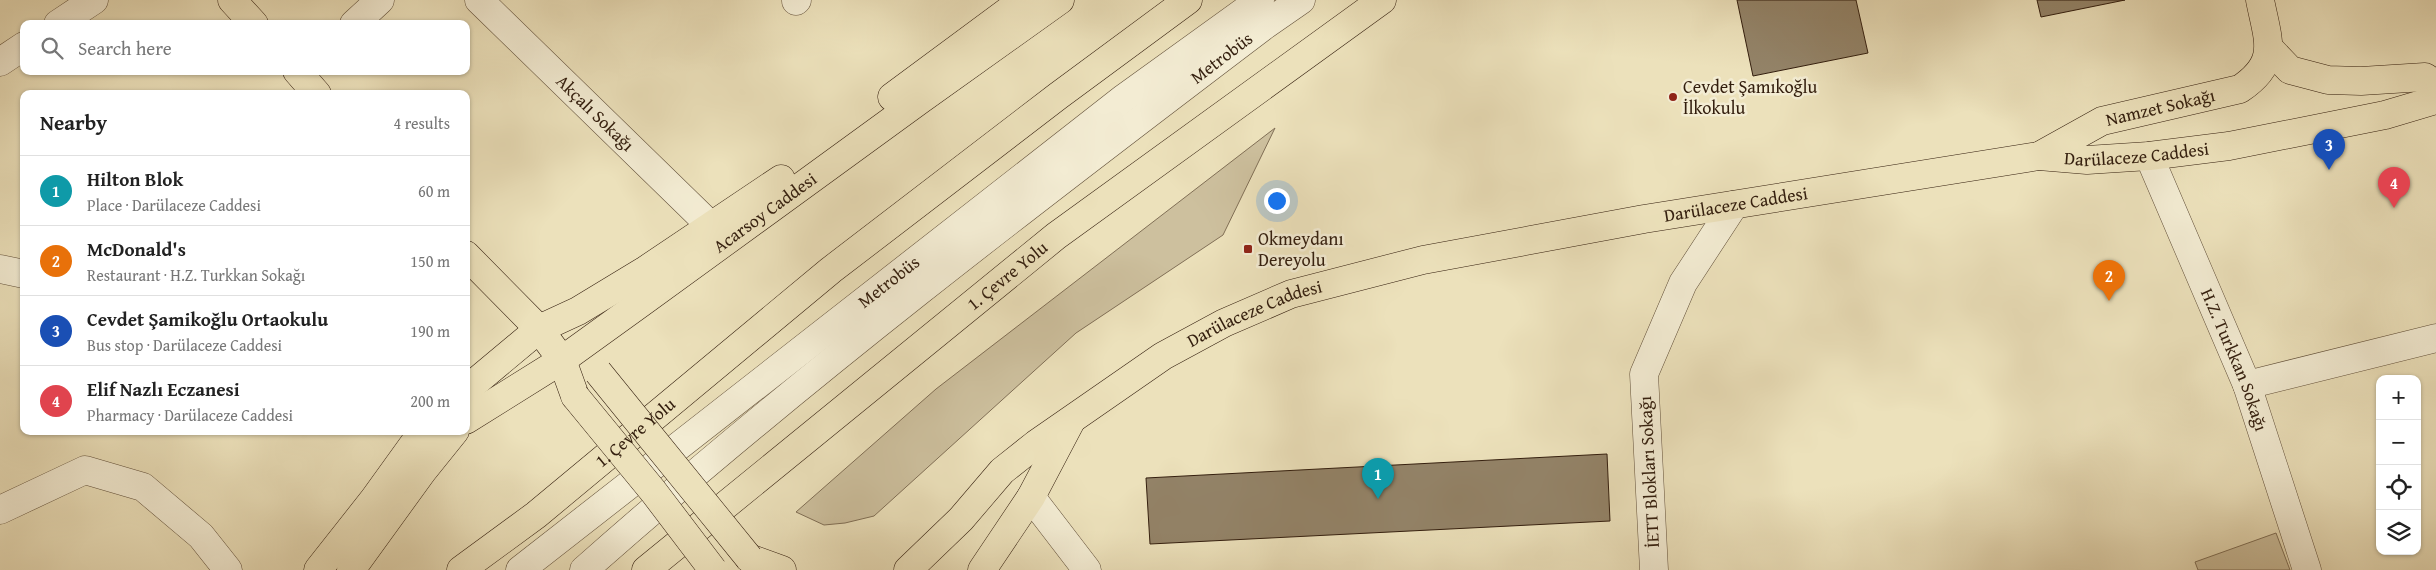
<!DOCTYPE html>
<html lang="en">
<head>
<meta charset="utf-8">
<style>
  :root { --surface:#fff; --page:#f2f2f2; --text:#222; --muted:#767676; --line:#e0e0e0; --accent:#2563eb }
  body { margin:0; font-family:"Gentium Book Plus",serif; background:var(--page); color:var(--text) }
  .controls { position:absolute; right:15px; bottom:15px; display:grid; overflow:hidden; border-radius:10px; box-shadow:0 1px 4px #0004 }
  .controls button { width:45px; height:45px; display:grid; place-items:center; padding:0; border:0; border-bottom:1px solid var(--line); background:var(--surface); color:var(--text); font:25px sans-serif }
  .you { position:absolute; left:1276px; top:200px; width:18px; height:18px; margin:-12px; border:4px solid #fff; border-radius:50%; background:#1a73e8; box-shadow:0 0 0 8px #1a73e833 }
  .badge { display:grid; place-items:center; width:32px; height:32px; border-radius:50%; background:var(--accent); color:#fff; font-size:16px; font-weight:700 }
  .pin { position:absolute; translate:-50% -41px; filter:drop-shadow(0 1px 2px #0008) }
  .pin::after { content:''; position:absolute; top:26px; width:18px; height:15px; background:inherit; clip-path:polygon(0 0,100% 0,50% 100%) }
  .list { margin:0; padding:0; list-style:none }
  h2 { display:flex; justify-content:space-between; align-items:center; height:65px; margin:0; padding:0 20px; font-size:21px }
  h2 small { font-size:16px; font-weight:400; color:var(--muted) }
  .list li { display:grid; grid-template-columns:32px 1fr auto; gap:15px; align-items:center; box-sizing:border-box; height:70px; padding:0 20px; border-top:1px solid var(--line) }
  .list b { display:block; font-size:19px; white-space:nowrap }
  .list p { margin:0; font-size:16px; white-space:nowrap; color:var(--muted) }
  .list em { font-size:16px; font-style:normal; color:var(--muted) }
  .icon { flex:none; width:28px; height:28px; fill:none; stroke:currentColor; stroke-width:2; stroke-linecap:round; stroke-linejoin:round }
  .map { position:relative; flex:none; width:2436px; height:570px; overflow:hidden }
  .search { position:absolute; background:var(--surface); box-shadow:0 1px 4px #0004; left:20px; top:20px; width:450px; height:55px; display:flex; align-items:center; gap:12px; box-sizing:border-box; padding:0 18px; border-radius:10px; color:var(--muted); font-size:19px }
  .panel { position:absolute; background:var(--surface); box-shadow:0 1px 4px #0004; left:20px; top:90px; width:450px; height:345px; border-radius:10px }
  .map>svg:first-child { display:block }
</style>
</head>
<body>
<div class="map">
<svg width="2436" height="570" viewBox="0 0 2436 570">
  <rect width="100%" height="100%" fill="#ece1bb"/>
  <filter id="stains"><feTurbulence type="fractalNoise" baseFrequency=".004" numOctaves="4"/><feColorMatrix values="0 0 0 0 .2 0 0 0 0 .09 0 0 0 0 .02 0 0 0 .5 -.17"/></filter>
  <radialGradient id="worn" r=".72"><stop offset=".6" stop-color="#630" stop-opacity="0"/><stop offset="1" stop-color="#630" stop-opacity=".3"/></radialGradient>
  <path fill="#cdc09e" stroke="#806f56" d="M 1275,128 L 1223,235 L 1076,333 L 874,516 L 845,523 L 824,525 L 796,512 L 936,389 Z
    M 2276,533 L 2290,570 L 2198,570 L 2195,562 Z"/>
  <path fill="#938368" stroke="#331e0e" d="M 1737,0 L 1856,0 L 1868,53 L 1753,76 Z
    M 2037,0 L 2125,0 L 2041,17 Z
    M 1607,454 L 1610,521 L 1150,544 L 1146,478 Z"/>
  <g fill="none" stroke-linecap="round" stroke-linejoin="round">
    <g stroke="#614f39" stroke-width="29">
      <g id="minor">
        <path id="s1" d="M 479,0 L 711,226"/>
        <path d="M 796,1 L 797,0"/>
        <path d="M 58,24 L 94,0"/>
        <path d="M 354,24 L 380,0"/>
        <path d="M 0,62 L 24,46"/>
        <path id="s2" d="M 2149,156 L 2247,385 L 2307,570"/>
        <path d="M 0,269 L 24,274"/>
        <path d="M 2247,385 L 2436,338"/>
        <path d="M 1031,497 L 1087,570"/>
        <path d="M 0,510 L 85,470 L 143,487 L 201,536 L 228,570"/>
        <path id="s3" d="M 520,570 L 1124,98 L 1260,0"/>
        <path id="s4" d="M 584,570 C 802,377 1033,201 1265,25 L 1301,0"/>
        <path d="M 1654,570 L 1644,374 L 1683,283 L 1734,205"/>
      </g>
    </g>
    <g stroke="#331e0e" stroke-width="29">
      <g id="major">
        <path d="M 232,0 L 254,24"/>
        <path d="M 2270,49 L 2290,70 L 2328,80 L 2361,81 L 2425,77 L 2436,84"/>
        <path d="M 297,71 L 317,94"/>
        <path d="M 892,97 L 1023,0"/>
        <path id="s5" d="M 2039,156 L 2102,121 L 2240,89 C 2280,62 2268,41 2260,0"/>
        <path d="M 466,255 L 539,329 L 562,360 L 575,396"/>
        <path d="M 466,390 L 539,329 L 578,311 L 644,271 L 781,179"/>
        <path id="s6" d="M 466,420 L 562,360 L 641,303 L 920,100 L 1060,0"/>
        <path d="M 749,558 L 782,570"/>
        <path d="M 318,570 L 374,499 L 423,431"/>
        <path d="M 351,570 L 422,472 L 455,431"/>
        <path id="s7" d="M 908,570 L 961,519 L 1002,471 L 1036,444 L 1163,356 L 1224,323 L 1291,294 L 1423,260 L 1644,219 L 2039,156 L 2087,160 L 2149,156 L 2229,146 L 2385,115 L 2436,100"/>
        <path d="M 982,570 L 1031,497 L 1071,421"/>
      </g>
    </g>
    <g stroke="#331e0e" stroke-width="29">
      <g id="highway">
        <path id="s8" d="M 461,570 L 536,515 L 831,270 L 1058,96 L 1188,0"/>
        <path id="s9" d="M 646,570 L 1056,236 L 1382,0"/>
      </g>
    </g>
    <use href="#minor" stroke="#f3ecd3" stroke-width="28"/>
    <use href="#major" stroke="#ece1bb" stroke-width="28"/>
    <use href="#highway" stroke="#ece1bb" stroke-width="28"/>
    <g stroke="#331e0e" stroke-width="29" stroke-linecap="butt">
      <path id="major-bridge" d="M 598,372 L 749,558
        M 575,396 L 653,491 L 713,570"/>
    </g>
    <use href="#major-bridge" stroke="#ece1bb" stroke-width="28"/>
  </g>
  <g fill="#8f2418" stroke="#f3ecd3" stroke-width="2">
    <circle cx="1673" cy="97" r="5"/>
    <rect x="1243" y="244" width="10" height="10" rx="2.5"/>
  </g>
  <g text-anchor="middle" stroke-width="5" stroke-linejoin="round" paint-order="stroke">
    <g font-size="18" fill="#331e0e" stroke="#f3ecd3">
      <text dy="6" stroke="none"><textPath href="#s4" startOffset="818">Metrobüs</textPath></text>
      <text dy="6" stroke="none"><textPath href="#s5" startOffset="132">Namzet Sokağı</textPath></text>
      <text dy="6" stroke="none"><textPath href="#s1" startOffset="162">Akçalı Sokağı</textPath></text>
      <text dy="6" stroke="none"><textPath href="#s7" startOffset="1336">Darülaceze Caddesi</textPath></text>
      <text dy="6" stroke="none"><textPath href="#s7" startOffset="931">Darülaceze Caddesi</textPath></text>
      <text dy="6" stroke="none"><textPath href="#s6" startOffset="364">Acarsoy Caddesi</textPath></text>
      <text dy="6" stroke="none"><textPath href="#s9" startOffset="466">1. Çevre Yolu</textPath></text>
      <text dy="6" stroke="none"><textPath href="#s3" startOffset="468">Metrobüs</textPath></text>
      <text dy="6" stroke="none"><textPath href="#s7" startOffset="436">Darülaceze Caddesi</textPath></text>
      <text dy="6" stroke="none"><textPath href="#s2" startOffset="221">H.Z. Turkkan Sokağı</textPath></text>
      <text dy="6" stroke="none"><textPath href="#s8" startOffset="222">1. Çevre Yolu</textPath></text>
      <text transform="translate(1649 472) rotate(-93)" y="6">İETT Blokları Sokağı</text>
    </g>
    <g font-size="18" fill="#331e0e" stroke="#f3ecd3" text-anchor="start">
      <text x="1683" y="93">Cevdet Şamıkoğlu<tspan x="1683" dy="21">İlkokulu</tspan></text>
      <text x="1258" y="245">Okmeydanı<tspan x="1258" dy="21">Dereyolu</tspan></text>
    </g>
  </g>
  <rect width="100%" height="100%" filter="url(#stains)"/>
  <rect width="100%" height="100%" fill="url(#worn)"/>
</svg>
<div class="controls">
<button>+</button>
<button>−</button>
<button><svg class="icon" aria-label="locate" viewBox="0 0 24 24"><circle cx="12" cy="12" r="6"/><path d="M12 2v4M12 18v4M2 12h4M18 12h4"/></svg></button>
<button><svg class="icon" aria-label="layers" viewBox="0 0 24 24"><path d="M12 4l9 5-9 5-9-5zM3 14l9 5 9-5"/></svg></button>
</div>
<div class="you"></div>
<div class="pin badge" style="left:1378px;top:499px;background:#0f9aa8">1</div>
<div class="pin badge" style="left:2109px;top:301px;background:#e8710a">2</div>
<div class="pin badge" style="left:2329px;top:170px;background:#1a4fb4">3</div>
<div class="pin badge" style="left:2394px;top:208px;background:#e0444e">4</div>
<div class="search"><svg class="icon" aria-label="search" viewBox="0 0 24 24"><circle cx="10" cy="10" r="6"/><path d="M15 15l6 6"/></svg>Search here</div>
<section class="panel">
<h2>Nearby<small>4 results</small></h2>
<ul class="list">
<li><span class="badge" style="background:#0f9aa8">1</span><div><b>Hilton Blok</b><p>Place · Darülaceze Caddesi</p></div><em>60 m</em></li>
<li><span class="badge" style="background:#e8710a">2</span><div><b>McDonald's</b><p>Restaurant · H.Z. Turkkan Sokağı</p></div><em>150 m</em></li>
<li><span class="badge" style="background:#1a4fb4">3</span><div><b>Cevdet Şamikoğlu Ortaokulu</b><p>Bus stop · Darülaceze Caddesi</p></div><em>190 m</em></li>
<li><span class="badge" style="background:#e0444e">4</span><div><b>Elif Nazlı Eczanesi</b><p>Pharmacy · Darülaceze Caddesi</p></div><em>200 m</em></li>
</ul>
</section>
</div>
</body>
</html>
